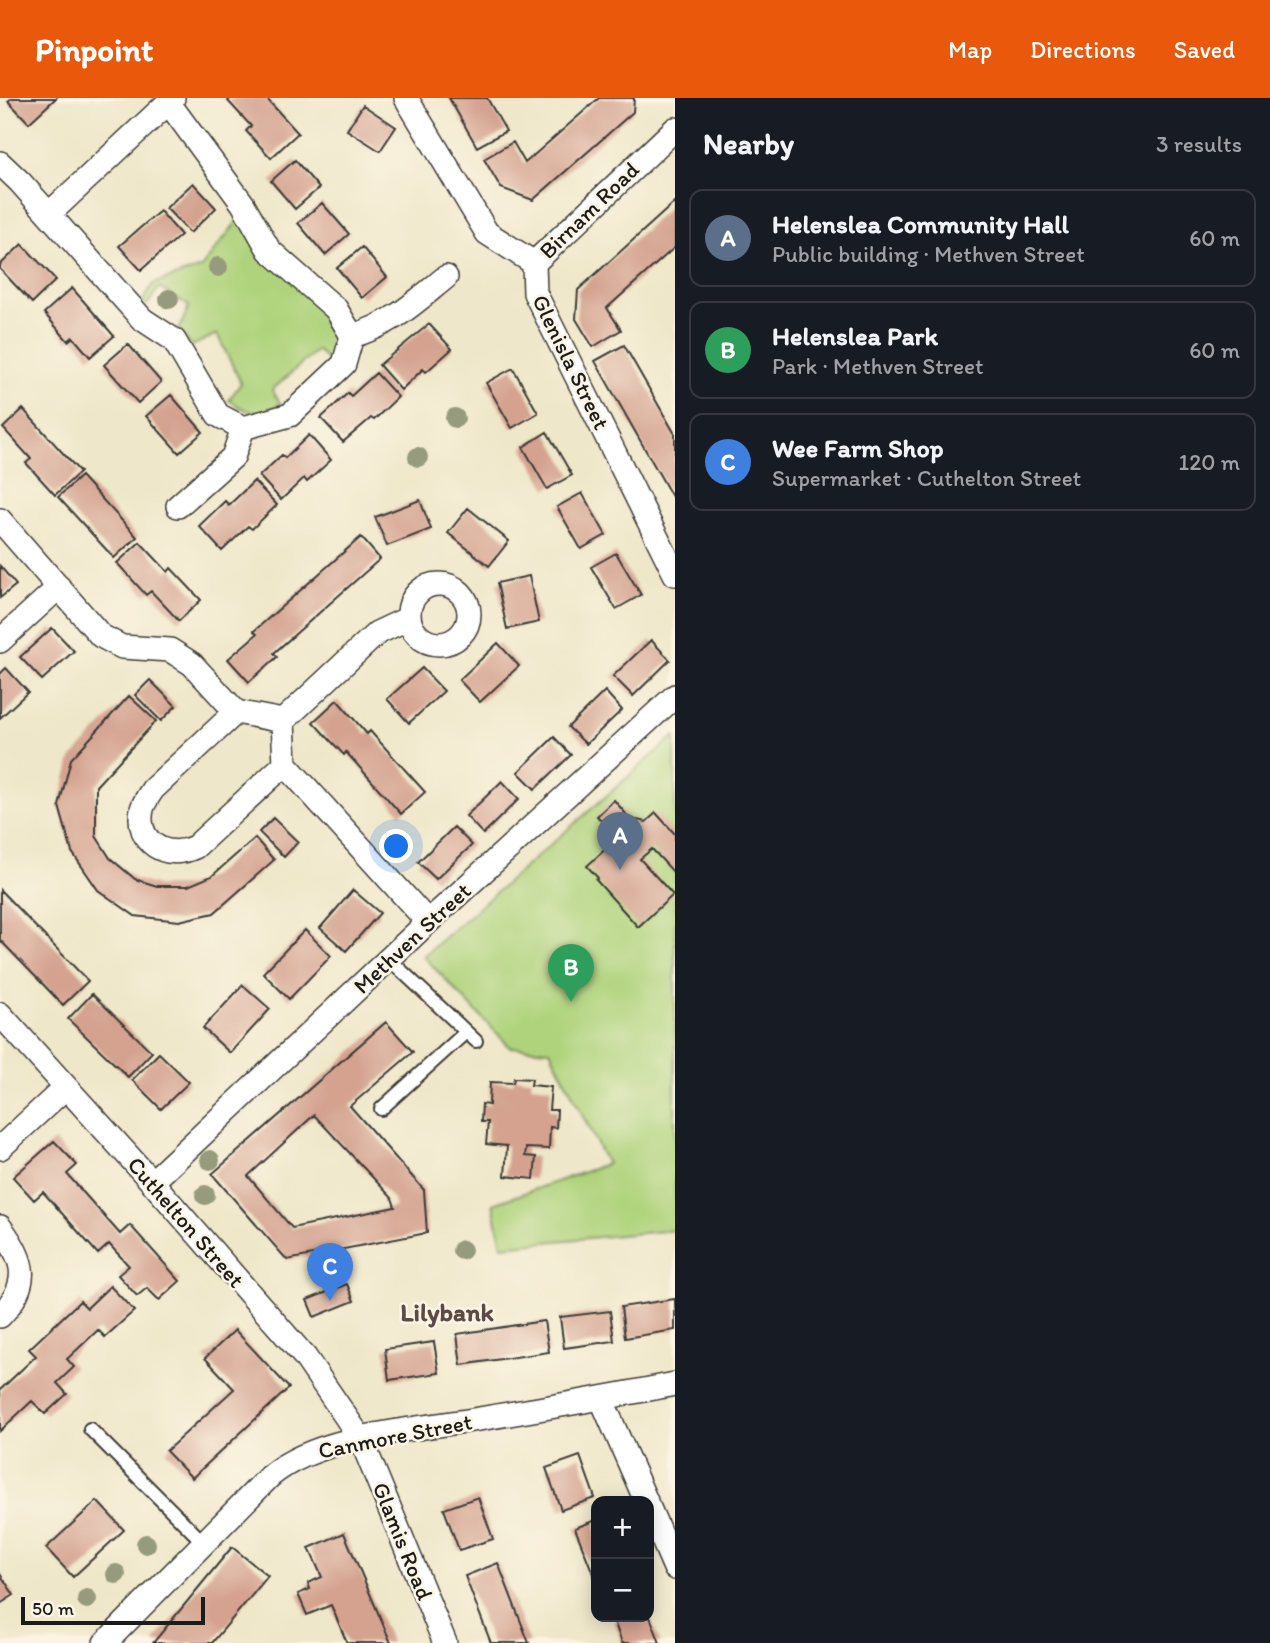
<!DOCTYPE html>
<html lang="en">
<head>
<meta charset="utf-8">
<style>
  :root { --surface:#171b24; --page:#242831; --text:#f1f3f6; --muted:#9ea1a6; --line:#363941; --accent:#ea580c }
  body { margin:0; font-family:Itim,sans-serif; background:var(--page); color:var(--text) }
  .controls { position:absolute; right:21px; bottom:21px; display:grid; overflow:hidden; border-radius:14px; box-shadow:0 4px 18px #0003 }
  .controls button { width:63px; height:63px; display:grid; place-items:center; padding:0; border:0; border-bottom:2px solid var(--line); background:var(--surface); color:var(--text); font:35px sans-serif }
  .scale { position:absolute; left:21px; bottom:18px; width:184px; box-sizing:border-box; padding-left:7px; border:4px solid #1c1c1c; border-top:0; font-size:19px; line-height:24px; white-space:nowrap; color:#1c1c1c; -webkit-text-stroke:5px #fcf5e5; paint-order:stroke }
  .you { position:absolute; left:397px; top:749px; width:24px; height:24px; margin:-18px; border:5px solid #fff; border-radius:50%; background:#1a73e8; box-shadow:0 0 0 10px #1a73e833 }
  .badge { display:grid; place-items:center; width:46px; height:46px; border-radius:50%; background:var(--accent); color:#fff; font-size:23px; font-weight:700 }
  .pin { position:absolute; translate:-50% -58px; filter:drop-shadow(0 2px 4px #0008) }
  .pin::after { content:''; position:absolute; top:37px; width:24px; height:21px; background:inherit; clip-path:polygon(0 0,100% 0,50% 100%) }
  .list { margin:0; padding:0; list-style:none }
  h2 { display:flex; justify-content:space-between; align-items:center; height:91px; margin:0; padding:0 28px; font-size:30px }
  h2 small { font-size:23px; font-weight:400; color:var(--muted) }
  .list li { display:grid; grid-template-columns:46px 1fr auto; gap:21px; align-items:center; box-sizing:border-box; height:98px; margin:0 14px 14px; padding:0 14px; border:2px solid var(--line); border-radius:14px }
  .list b { display:block; font-size:26px; white-space:nowrap }
  .list p { margin:0; font-size:23px; white-space:nowrap; color:var(--muted) }
  .list em { font-size:23px; font-style:normal; color:var(--muted) }
  .map { position:relative; flex:none; width:675px; height:1545px; overflow:hidden }
  header { display:flex; align-items:center; gap:42px; box-sizing:border-box; height:98px; padding:0 35px; background:var(--accent); color:#fff }
  header strong { font-size:33px }
  nav { display:flex; gap:38px; margin-inline-start:auto; font-size:24px }
  main { display:flex }
  aside { flex:1; background:var(--surface) }
  .map>svg:first-child { display:block }
</style>
</head>
<body>
<header>
<strong>Pinpoint</strong>
<nav><a>Map</a><a>Directions</a><a>Saved</a></nav>
</header>
<main>
<div class="map">
<svg width="675" height="1545" viewBox="0 0 675 1545">
  <rect width="100%" height="100%" fill="#fcf5e5"/>
  <filter id="ink" filterUnits="userSpaceOnUse"><feTurbulence type="fractalNoise" baseFrequency=".0143" numOctaves="2"/><feDisplacementMap in="SourceGraphic" scale="14" xChannelSelector="R" yChannelSelector="G"/><feConvolveMatrix kernelMatrix="1 2 1 2 8 2 1 2 1" color-interpolation-filters="sRGB"/></filter>
  <filter id="wash" filterUnits="userSpaceOnUse"><feTurbulence type="fractalNoise" baseFrequency=".00686" numOctaves="4" result="noise"/><feDisplacementMap in="SourceGraphic" scale="28" xChannelSelector="R" yChannelSelector="G"/><feGaussianBlur stdDeviation="1.57" result="paint"/><feColorMatrix in="noise" values="0 0 0 0 0 0 0 0 0 0 0 0 0 0 0 0 0 1.4 0 .05"/><feComposite in="paint" operator="in"/></filter>
  <g filter="url(#wash)">
    <rect width="100%" height="100%" fill="#efe7c9"/>
    <path fill="#afd37c" stroke="#66784c" stroke-width="2" d="M 242,117 L 329,212 L 342,236 L 339,249 L 328,263 L 317,252 L 272,292 L 281,306 C 258,318 250,317 229,302 L 241,285 L 217,236 L 192,248 L 179,232 L 189,208 L 159,190 L 147,207 L 142,204 L 153,186 L 201,170 Z
      M 675,638 L 675,1132 L 502,1148 L 493,1106 L 607,1066 L 550,952 L 510,949 L 423,858 Z"/>
    <g id="blocks">
      <path fill="#d4a28f" fill-rule="evenodd" d="M 12,0 L 56,0 L 29,25 L 8,3 Z
        M 231,0 L 266,0 L 298,35 L 271,60 L 246,33 L 251,28 L 228,3 Z
        M 449,0 L 487,0 L 506,33 L 477,49 Z
        M 599,0 L 634,0 L 633,14 L 533,102 L 501,90 L 484,61 L 513,44 L 525,65 Z
        M 363,7 L 396,29 L 380,53 L 347,32 Z
        M 295,62 L 319,90 L 295,111 L 271,83 Z
        M 193,85 L 216,110 L 190,135 L 166,110 Z
        M 675,104 L 675,149 L 607,210 L 621,232 L 593,249 L 576,221 L 578,192 Z
        M 322,105 L 349,136 L 325,157 L 298,125 Z
        M 160,113 L 181,137 L 141,172 L 119,148 Z
        M 22,146 L 56,182 L 32,205 L 0,171 L 0,167 Z
        M 362,149 L 387,179 L 362,200 L 337,170 Z
        M 72,190 L 114,238 L 90,259 L 73,239 L 68,243 L 44,215 Z
        M 429,226 L 452,251 L 426,274 L 423,271 L 401,292 L 379,267 Z
        M 128,246 L 161,284 L 138,305 L 104,267 Z
        M 624,247 L 675,336 L 675,404 L 595,263 Z
        M 513,270 L 538,315 L 512,330 L 486,285 Z
        M 376,275 L 398,299 L 374,322 L 371,320 L 343,344 L 321,320 L 348,295 L 351,298 Z
        M 171,297 L 203,334 L 179,355 L 146,318 Z
        M 23,311 L 80,374 L 55,397 L 26,365 L 31,361 L 3,330 Z
        M 547,334 L 572,377 L 547,391 L 523,349 Z
        M 309,337 L 331,362 L 307,384 L 304,380 L 281,402 L 259,378 L 282,357 L 285,360 Z
        M 81,378 L 137,439 L 114,460 L 58,399 Z
        M 254,383 L 277,407 L 252,431 L 248,428 L 222,453 L 199,428 L 225,403 L 229,407 Z
        M 582,395 L 606,437 L 581,451 L 557,409 Z
        M 420,402 L 431,431 L 387,448 L 375,419 Z
        M 468,410 L 509,443 L 489,468 L 448,435 Z
        M 361,439 L 380,461 L 274,555 L 277,559 L 249,584 L 228,561 L 257,536 L 254,533 Z
        M 140,444 L 168,474 L 171,470 L 201,502 L 179,523 L 151,493 L 146,497 L 117,465 Z
        M 616,455 L 641,497 L 616,511 L 591,469 Z
        M 0,468 L 16,487 L 0,500 Z
        M 529,478 L 539,524 L 507,531 L 497,485 Z
        M 52,530 L 74,553 L 42,582 L 20,559 Z
        M 651,542 L 670,562 L 633,598 L 613,578 Z
        M 498,545 L 519,568 L 480,604 L 459,582 Z
        M 6,570 L 28,594 L 0,620 L 0,576 Z
        M 422,570 L 444,593 L 409,625 L 387,601 Z
        M 150,582 L 176,608 L 161,623 L 135,597 Z
        M 605,593 L 622,612 L 586,646 L 568,629 Z
        M 129,598 L 156,623 L 96,688 L 96,738 L 110,760 L 135,781 L 157,788 L 188,788 L 212,778 L 255,740 L 274,762 L 214,815 L 179,823 L 135,818 L 98,792 L 72,754 L 59,708 L 71,661 Z
        M 337,602 L 367,636 L 370,633 L 425,694 L 401,716 L 346,654 L 344,657 L 313,624 Z
        M 554,639 L 571,657 L 535,691 L 518,674 Z
        M 502,683 L 519,701 L 483,736 L 466,718 Z
        M 614,702 L 626,716 L 609,731 L 597,718 Z
        M 656,715 L 675,736 L 675,776 L 652,751 L 640,761 L 673,797 L 638,829 L 596,782 L 598,780 L 587,768 L 637,722 L 646,724 Z
        M 273,720 L 298,744 L 284,759 L 259,734 Z
        M 454,729 L 472,747 L 436,781 L 418,764 Z
        M 0,792 L 88,883 L 63,907 L 0,842 Z
        M 353,792 L 380,815 L 346,853 L 320,830 Z
        M 305,832 L 331,858 L 289,901 L 263,875 Z
        M 243,887 L 270,911 L 230,955 L 203,930 Z
        M 92,896 L 152,954 L 128,979 L 68,921 Z
        M 386,924 L 413,954 L 350,1008 L 424,1092 L 427,1135 L 287,1162 L 212,1076 ZM 314,1017 L 392,1100 L 395,1109 L 292,1130 L 248,1078 Z
        M 159,955 L 189,984 L 161,1011 L 132,982 Z
        M 514,980 L 532,981 L 531,987 L 551,989 L 549,1012 L 557,1012 L 556,1030 L 550,1029 L 549,1051 L 526,1050 L 525,1058 L 536,1059 L 534,1081 L 505,1078 L 507,1048 L 486,1046 L 488,1024 L 481,1024 L 482,1006 L 489,1007 L 490,984 L 513,985 Z
        M 54,1043 L 77,1067 L 67,1076 L 120,1136 L 130,1127 L 180,1183 L 159,1202 L 147,1190 L 137,1198 L 118,1177 L 129,1168 L 109,1146 L 98,1156 L 43,1094 L 34,1102 L 13,1079 Z
        M 347,1186 L 354,1203 L 314,1219 L 307,1202 Z
        M 110,1188 L 134,1213 L 105,1239 L 98,1232 L 67,1261 L 74,1269 L 57,1285 L 67,1296 L 45,1316 L 32,1303 L 0,1333 L 0,1292 L 36,1258 L 29,1251 L 80,1203 L 87,1210 Z
        M 675,1201 L 675,1232 L 625,1240 L 621,1209 Z
        M 610,1213 L 614,1243 L 564,1250 L 560,1219 Z
        M 544,1223 L 549,1254 L 461,1267 L 457,1236 Z
        M 235,1232 L 289,1290 L 192,1380 L 166,1353 L 234,1291 L 205,1260 Z
        M 434,1244 L 439,1275 L 389,1282 L 385,1251 Z
        M 580,1358 L 595,1400 L 561,1412 L 546,1370 Z
        M 478,1399 L 493,1441 L 459,1452 L 444,1411 Z
        M 97,1403 L 124,1432 L 73,1479 L 46,1450 Z
        M 596,1422 L 596,1483 L 575,1430 Z
        M 344,1435 L 391,1545 L 347,1545 L 331,1507 L 307,1517 L 298,1496 L 310,1491 L 308,1485 L 322,1479 L 309,1450 Z
        M 232,1449 L 268,1478 L 212,1545 L 153,1545 Z
        M 498,1465 L 529,1545 L 491,1545 L 465,1478 Z
        M 0,1476 L 14,1497 L 0,1506 Z
        M 625,1519 L 650,1519 L 660,1545 L 622,1545 L 614,1523 Z"/>
    </g>
  </g>
  <g filter="url(#ink)">
    <use href="#blocks" fill-opacity="0" stroke="#3c3a36" stroke-width="2"/>
    <g fill="none" stroke-linecap="round" stroke-linejoin="round">
      <g stroke="#3c3a36" stroke-width="16">
        <path id="lane" d="M 389,861 L 476,943
          M 381,1011 L 466,934
          M 90,1331 L 204,1445"/>
      </g>
      <g stroke="#3c3a36" stroke-width="26">
        <path id="street" d="M 406,0 L 487,135 L 534,165 L 535,195 L 675,476
          M 0,65 L 20,84 L 142,221 L 174,242 L 218,317 L 243,330 L 290,317 L 344,266 L 352,238 L 336,211 L 269,152 L 243,106 L 168,4
          M 49,116 L 173,0
          M 534,165 L 675,31
          M 352,238 C 393,226 413,206 446,179
          M 178,408 L 233,359 L 243,330
          M 0,422 L 101,538 L 122,549 L 170,552 L 192,566 L 236,614 L 283,623 L 285,666 L 428,824
          M409 516a30 30 0 1 1 60 0a30 30 0 1 1-60 0Z
          M 0,543 L 59,489
          M 236,614 L 153,691 C 149,697 144,704 142,711 C 135,744 166,763 195,749 L 285,666
          M 283,623 L 377,535 L 409,520
          M 0,916 L 152,1084 L 305,1259 L 361,1341 L 445,1545
          M 0,1050 L 66,989
          M 152,1084 L 428,824 L 675,598
          M 0,1129 C 25,1162 32,1185 0,1218
          M 601,1300 L 646,1403
          M 649,1410 L 675,1470
          M 105,1545 L 270,1378 C 318,1337 418,1331 479,1321 C 545,1310 610,1299 675,1286"/>
      </g>
      <use href="#lane" stroke="#fff" stroke-width="12"/>
      <use href="#street" stroke="#fff" stroke-width="23"/>
    </g>
    <g fill="#979b7d">
      <circle cx="218" cy="169" r="10"/>
      <circle cx="169" cy="201" r="10"/>
      <circle cx="455" cy="320" r="10"/>
      <circle cx="418" cy="359" r="10"/>
      <circle cx="210" cy="1062" r="10"/>
      <circle cx="205" cy="1097" r="10"/>
      <circle cx="462" cy="1152" r="10"/>
      <circle cx="146" cy="1446" r="10"/>
      <circle cx="116" cy="1476" r="10"/>
      <circle cx="87" cy="1501" r="10"/>
    </g>
  </g>
  <g text-anchor="middle" stroke-width="5" stroke-linejoin="round" paint-order="stroke">
    <g font-size="23" fill="#1c1c1c" stroke="#fcf5e5">
      <text transform="translate(589 112) rotate(-44)" y="8">Birnam Road</text>
      <text transform="translate(571 264) rotate(64)" y="8">Glenisla Street</text>
      <text transform="translate(412 840) rotate(-43)" y="8">Methven Street</text>
      <text transform="translate(186 1124) rotate(49)" y="8">Cuthelton Street</text>
      <text transform="translate(395 1338) rotate(-11)" y="8">Canmore Street</text>
      <text transform="translate(403 1443) rotate(68)" y="8">Glamis Road</text>
    </g>
    <g font-size="26" font-weight="bold" fill="#5c4b44" stroke="#fcf5e5">
      <text x="447" y="1223">Lilybank</text>
    </g>
  </g>
</svg>
<div class="controls">
<button>+</button>
<button>−</button>
</div>
<div class="scale">50 m</div>
<div class="you"></div>
<div class="pin badge" style="left:620px;top:772px;background:#5c6f8a">A</div>
<div class="pin badge" style="left:571px;top:904px;background:#2e9e5b">B</div>
<div class="pin badge" style="left:330px;top:1203px;background:#3f7fe0">C</div>
</div>
<aside>
<h2>Nearby<small>3 results</small></h2>
<ul class="list">
<li><span class="badge" style="background:#5c6f8a">A</span><div><b>Helenslea Community Hall</b><p>Public building · Methven Street</p></div><em>60 m</em></li>
<li><span class="badge" style="background:#2e9e5b">B</span><div><b>Helenslea Park</b><p>Park · Methven Street</p></div><em>60 m</em></li>
<li><span class="badge" style="background:#3f7fe0">C</span><div><b>Wee Farm Shop</b><p>Supermarket · Cuthelton Street</p></div><em>120 m</em></li>
</ul>
</aside>
</main>
</body>
</html>
